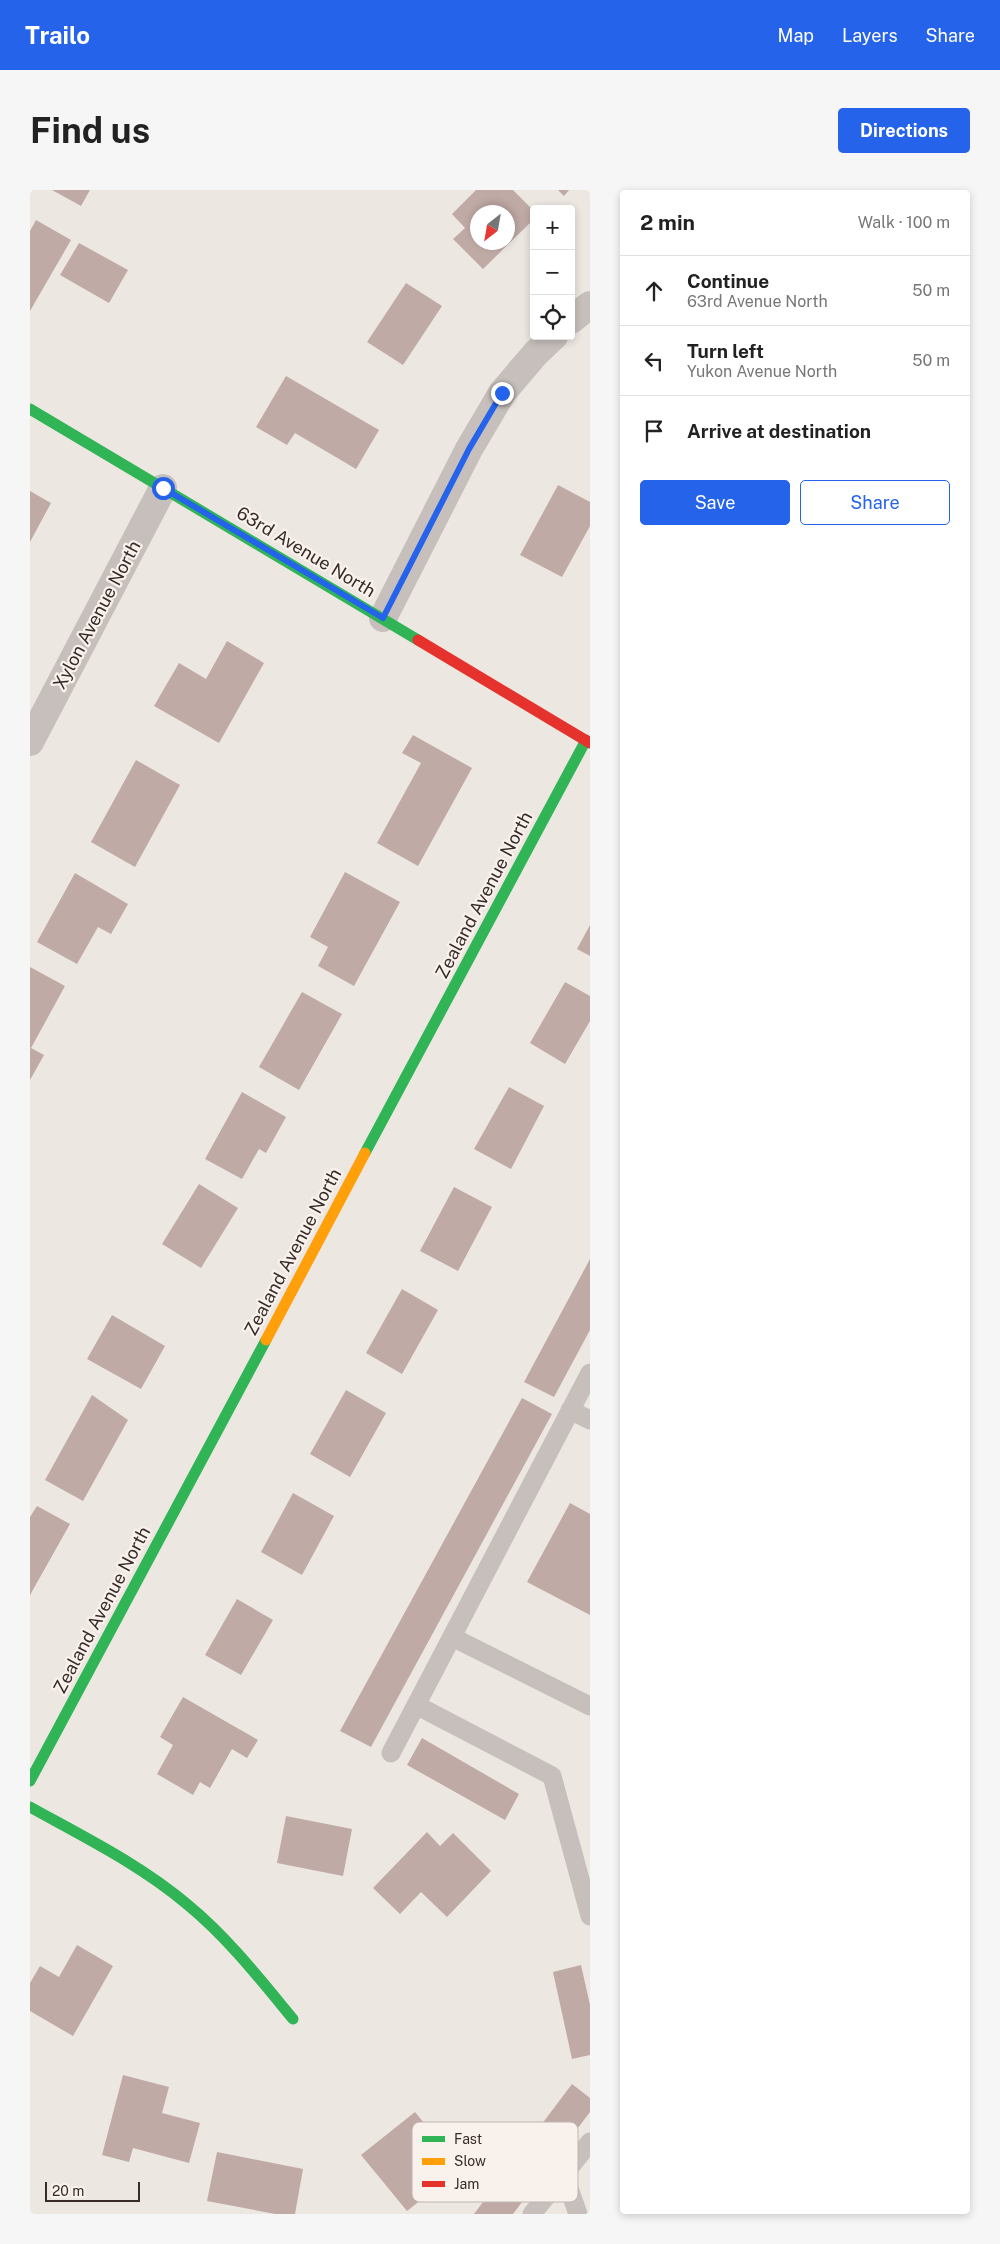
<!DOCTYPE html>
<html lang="en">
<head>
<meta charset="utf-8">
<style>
  :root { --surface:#fff; --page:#f6f6f6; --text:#222; --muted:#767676; --line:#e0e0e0; --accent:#2563eb }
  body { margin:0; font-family:"Public Sans",sans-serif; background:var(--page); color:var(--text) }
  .controls { position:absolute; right:15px; top:15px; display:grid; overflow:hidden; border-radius:5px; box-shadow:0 2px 8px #0003 }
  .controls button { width:45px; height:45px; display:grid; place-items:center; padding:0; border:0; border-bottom:1px solid var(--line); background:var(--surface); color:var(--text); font:25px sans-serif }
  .compass { position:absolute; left:440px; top:15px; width:45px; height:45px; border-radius:50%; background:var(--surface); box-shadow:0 2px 8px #0003; rotate:211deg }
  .scale { position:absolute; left:15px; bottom:12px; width:95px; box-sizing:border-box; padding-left:5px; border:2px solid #372c2a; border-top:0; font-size:14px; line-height:18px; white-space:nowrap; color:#372c2a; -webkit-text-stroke:4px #f9f1eb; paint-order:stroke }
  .stop { position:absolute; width:15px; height:15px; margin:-11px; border:4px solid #2563eb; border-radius:50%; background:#fff }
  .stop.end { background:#2563eb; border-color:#fff; box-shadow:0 1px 5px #0008 }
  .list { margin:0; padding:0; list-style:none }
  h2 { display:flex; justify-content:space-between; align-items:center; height:65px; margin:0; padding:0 20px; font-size:21px }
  h2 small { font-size:16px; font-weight:400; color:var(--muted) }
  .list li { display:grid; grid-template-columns:32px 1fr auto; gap:15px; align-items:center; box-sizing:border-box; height:70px; padding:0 20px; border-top:1px solid var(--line) }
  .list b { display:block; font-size:19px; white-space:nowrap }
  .list p { margin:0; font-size:16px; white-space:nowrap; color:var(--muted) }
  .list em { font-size:16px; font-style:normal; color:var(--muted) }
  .actions { display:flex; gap:10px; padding:15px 20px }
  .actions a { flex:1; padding:11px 0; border:1px solid var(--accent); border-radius:5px; text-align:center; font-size:18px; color:var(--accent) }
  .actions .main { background:var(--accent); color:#fff }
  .icon { flex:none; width:28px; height:28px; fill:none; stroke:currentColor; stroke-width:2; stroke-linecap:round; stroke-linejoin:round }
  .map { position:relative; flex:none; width:560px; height:2024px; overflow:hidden; border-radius:5px }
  header { display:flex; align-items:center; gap:30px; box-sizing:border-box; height:70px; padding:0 25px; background:var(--accent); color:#fff }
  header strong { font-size:24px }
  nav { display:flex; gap:28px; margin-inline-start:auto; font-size:18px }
  .intro { display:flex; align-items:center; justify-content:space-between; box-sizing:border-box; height:120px; padding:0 30px }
  h1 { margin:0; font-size:35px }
  .button { padding:12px 22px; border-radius:5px; background:var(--accent); color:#fff; font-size:18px; font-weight:700 }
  main { display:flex; gap:30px; padding:0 30px }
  aside { flex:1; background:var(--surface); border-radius:5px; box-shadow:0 2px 8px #0003 }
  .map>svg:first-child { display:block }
</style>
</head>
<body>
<header>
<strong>Trailo</strong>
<nav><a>Map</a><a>Layers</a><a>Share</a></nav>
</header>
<div class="intro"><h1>Find us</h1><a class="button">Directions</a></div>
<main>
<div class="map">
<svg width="560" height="2024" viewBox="0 0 560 2024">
  <rect width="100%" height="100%" fill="#ede7e2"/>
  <path fill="#c0aaa5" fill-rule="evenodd" d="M 22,0 L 60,0 L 51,16 Z
    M 446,0 L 483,0 L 504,21 L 504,29 L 453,79 L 423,49 L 435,38 L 422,24 ZM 448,22 L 478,22 L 478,52 L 448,52 Z
    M 528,0 L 539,0 L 534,6 Z
    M 6,30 L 41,50 L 0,121 L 0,41 Z
    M 49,53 L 98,80 L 79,113 L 30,85 Z
    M 376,93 L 412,116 L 373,175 L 337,152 Z
    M 256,186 L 349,240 L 326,279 L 265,243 L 257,255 L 226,237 Z
    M 528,295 L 560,312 L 560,336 L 532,387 L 490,365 Z
    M 0,301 L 21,313 L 0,352 Z
    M 197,451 L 234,473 L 189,553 L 124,516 L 149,473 L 176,489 Z
    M 383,545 L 442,578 L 388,676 L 347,653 L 391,573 L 372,563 Z
    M 106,570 L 150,595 L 105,677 L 61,652 Z
    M 315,682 L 370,712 L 324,796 L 288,776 L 298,757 L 280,747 Z
    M 45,683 L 98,714 L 81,744 L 68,737 L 47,774 L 7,752 Z
    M 560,735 L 560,766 L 547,759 Z
    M 0,777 L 35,796 L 1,858 L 14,865 L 0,890 Z
    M 535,792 L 560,806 L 560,831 L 535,874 L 500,853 Z
    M 272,802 L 312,824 L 269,900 L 229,877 Z
    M 479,897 L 514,916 L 481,979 L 444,959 Z
    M 212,902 L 256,927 L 236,963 L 229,959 L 212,989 L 175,969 Z
    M 169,994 L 208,1018 L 171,1078 L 132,1054 Z
    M 424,997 L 462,1017 L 428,1081 L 390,1061 Z
    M 560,1069 L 560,1140 L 524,1207 L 494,1192 Z
    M 372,1099 L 408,1120 L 372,1184 L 336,1163 Z
    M 82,1125 L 135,1156 L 111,1199 L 57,1169 Z
    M 316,1200 L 356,1223 L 320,1287 L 280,1264 Z
    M 62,1205 L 98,1230 L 53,1311 L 15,1290 Z
    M 492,1208 L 522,1224 L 341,1557 L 310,1541 Z
    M 263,1303 L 304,1326 L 272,1385 L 231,1362 Z
    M 540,1313 L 560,1324 L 560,1425 L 497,1392 Z
    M 7,1316 L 40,1334 L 0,1405 L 0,1327 Z
    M 207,1409 L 243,1430 L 211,1485 L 175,1465 Z
    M 153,1507 L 228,1550 L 217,1568 L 202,1559 L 180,1598 L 170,1592 L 163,1605 L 127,1584 L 143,1555 L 130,1547 Z
    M 392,1548 L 489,1604 L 475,1630 L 377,1575 Z
    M 256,1626 L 322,1639 L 313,1686 L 247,1673 Z
    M 397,1642 L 410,1656 L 423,1643 L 461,1681 L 417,1727 L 391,1702 L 370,1724 L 343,1698 Z
    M 47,1755 L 83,1776 L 43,1846 L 0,1821 L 0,1793 L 10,1776 L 29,1787 Z
    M 551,1775 L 560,1815 L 560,1865 L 542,1869 L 523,1782 Z
    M 93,1885 L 139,1897 L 132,1923 L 170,1933 L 159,1973 L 103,1958 L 99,1972 L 72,1965 Z
    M 542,1894 L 560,1908 L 560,1922 L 483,2024 L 444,2024 Z
    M 385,1922 L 412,1955 L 388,1975 L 406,1998 L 377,2021 L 331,1965 Z
    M 187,1962 L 273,1979 L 265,2024 L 245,2024 L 177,2011 Z"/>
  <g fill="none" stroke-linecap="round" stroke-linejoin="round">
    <path stroke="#c6bfbc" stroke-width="19" d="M 540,1220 L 560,1230
      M 422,1447 L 560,1516
      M 386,1515 L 522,1586 L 560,1726
      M 361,1563 L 560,1183
      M 534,1984 L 548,2024
      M 502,2024 L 560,1952"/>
    <path stroke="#c6bfbc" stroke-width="28" d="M 541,130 L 560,115
      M 353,428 L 439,259 L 472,203 L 506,163 L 524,146
      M 0,552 L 133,298"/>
    <path stroke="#30b455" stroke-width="11" d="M 0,219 L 388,450
      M 335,963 L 556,550
      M 0,1591 L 236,1150
      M 0,1617 C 54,1647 111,1675 158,1715 C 198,1748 230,1789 263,1829"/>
    <path stroke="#ff9f0a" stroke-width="11" d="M 236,1150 L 335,963"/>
    <path stroke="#e5322d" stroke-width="11" d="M 388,450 L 560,553"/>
  </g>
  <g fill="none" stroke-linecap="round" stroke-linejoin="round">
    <path stroke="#2563eb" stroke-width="6" d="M 133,298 L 353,428 L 439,259 L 472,203"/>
  </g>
  <g text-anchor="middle" stroke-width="4.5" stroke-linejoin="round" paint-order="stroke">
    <g font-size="18" fill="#372c2a" stroke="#f9f1eb">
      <text transform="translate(276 362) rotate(31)" y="6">63rd Avenue North</text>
      <text transform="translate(67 425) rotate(-62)" y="6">Xylon Avenue North</text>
      <text transform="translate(454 705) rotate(-62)" y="6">Zealand Avenue North</text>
      <text transform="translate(263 1062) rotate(-62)" y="6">Zealand Avenue North</text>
      <text transform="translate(72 1420) rotate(-62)" y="6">Zealand Avenue North</text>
    </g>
  </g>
  <rect x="382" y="1932" width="166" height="80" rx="8" fill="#f9f1eb" stroke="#bfb6b1" stroke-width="1"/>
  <rect x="392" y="1946" width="23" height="6" fill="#30b455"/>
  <rect x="392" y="1968" width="23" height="7" fill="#ff9f0a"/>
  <rect x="392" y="1991" width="23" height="6" fill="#e5322d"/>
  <g font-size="14" fill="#372c2a">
    <text x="424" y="1954">Fast</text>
    <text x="424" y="1976">Slow</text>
    <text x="424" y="1999">Jam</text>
  </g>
</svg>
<div class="controls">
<button>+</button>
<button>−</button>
<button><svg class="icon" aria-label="locate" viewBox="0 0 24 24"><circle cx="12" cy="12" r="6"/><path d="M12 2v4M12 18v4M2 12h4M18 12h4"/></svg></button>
</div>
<svg class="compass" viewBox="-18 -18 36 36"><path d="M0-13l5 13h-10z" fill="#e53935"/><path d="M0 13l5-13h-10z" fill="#767676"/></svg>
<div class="scale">20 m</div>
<div class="stop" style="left:133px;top:298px"></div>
<div class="stop end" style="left:472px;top:203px"></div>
</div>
<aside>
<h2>2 min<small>Walk · 100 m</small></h2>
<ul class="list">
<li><svg class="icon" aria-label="ahead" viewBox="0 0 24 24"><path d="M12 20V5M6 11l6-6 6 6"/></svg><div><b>Continue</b><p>63rd Avenue North</p></div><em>50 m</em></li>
<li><svg class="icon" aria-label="left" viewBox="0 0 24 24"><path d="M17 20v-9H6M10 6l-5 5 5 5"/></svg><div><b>Turn left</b><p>Yukon Avenue North</p></div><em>50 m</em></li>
<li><svg class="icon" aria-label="arrive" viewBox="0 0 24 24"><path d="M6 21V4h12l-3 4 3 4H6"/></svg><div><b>Arrive at destination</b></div></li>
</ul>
<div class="actions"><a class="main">Save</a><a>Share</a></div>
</aside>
</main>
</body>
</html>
